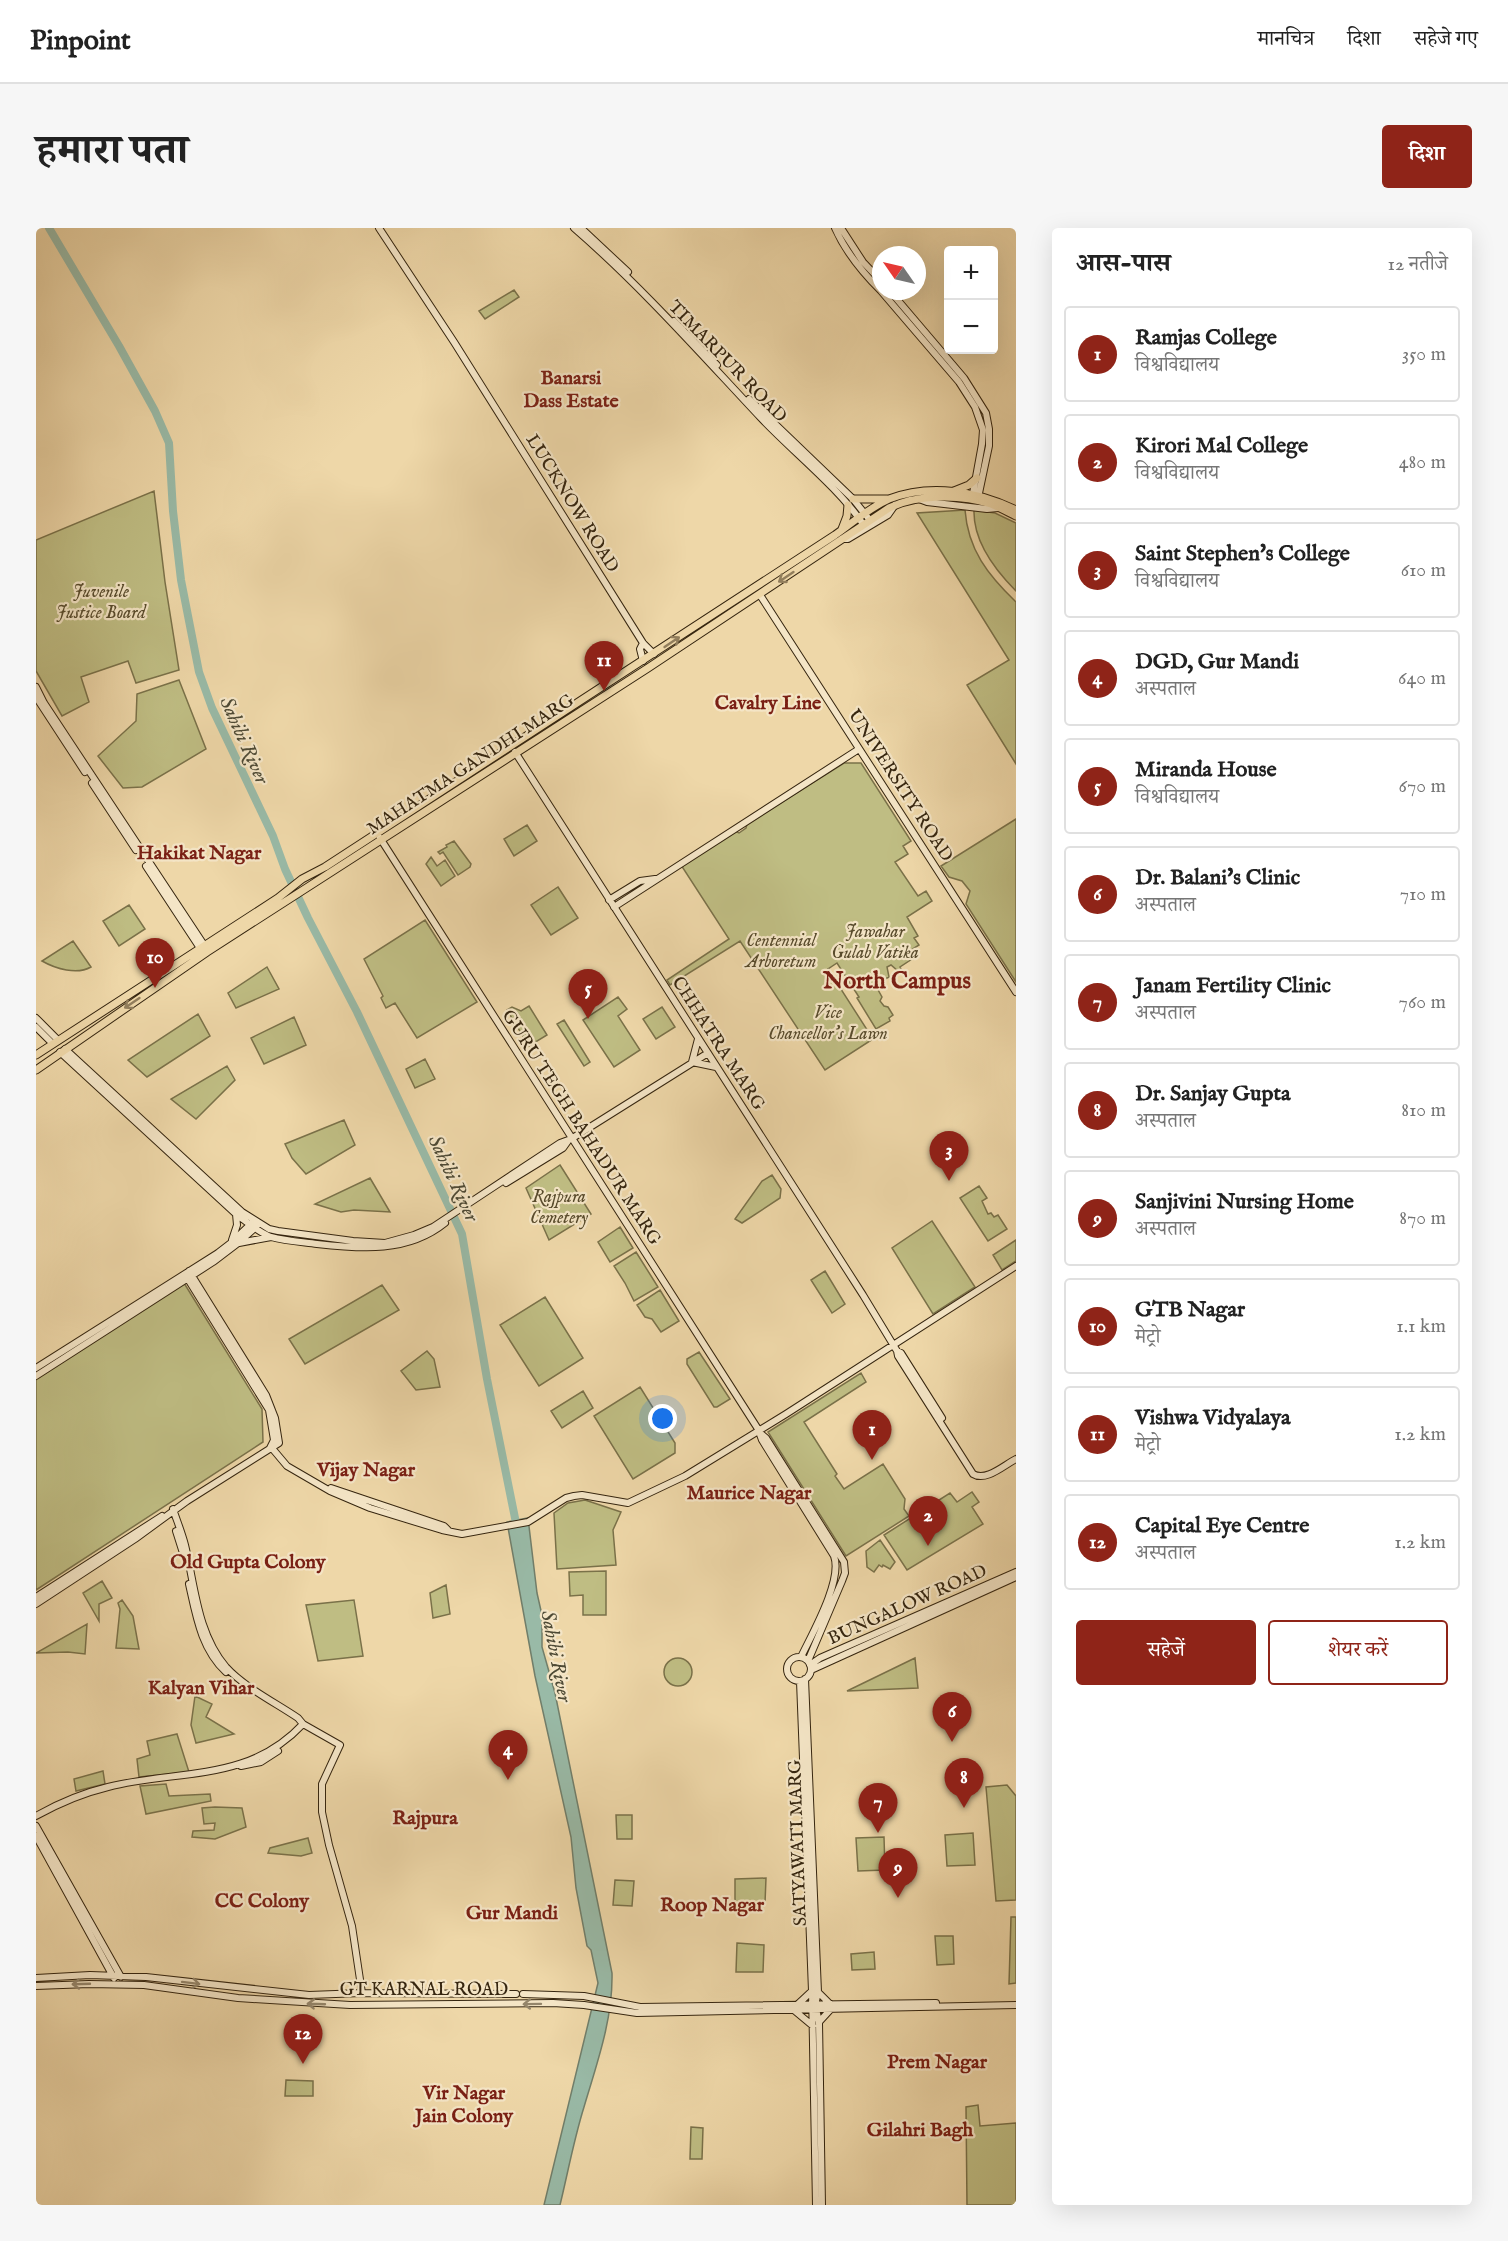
<!DOCTYPE html>
<html lang="hi">
<head>
<meta charset="utf-8">
<style>
  :root { --surface:#fff; --page:#f6f6f6; --text:#222; --muted:#767676; --line:#e0e0e0; --accent:#8f2418 }
  body { margin:0; font-family:"IM FELL English","Noto Serif Devanagari",serif; background:var(--page); color:var(--text) }
  .controls { position:absolute; right:18px; top:18px; display:grid; overflow:hidden; border-radius:6px; box-shadow:0 6px 24px #0002 }
  .controls button { width:54px; height:54px; display:grid; place-items:center; padding:0; border:0; border-bottom:2px solid var(--line); background:var(--surface); color:var(--text); font:30px sans-serif }
  .compass { position:absolute; left:836px; top:18px; width:54px; height:54px; border-radius:50%; background:var(--surface); box-shadow:0 6px 24px #0002; rotate:304deg }
  .you { position:absolute; left:627px; top:1191px; width:21px; height:21px; margin:-15px; border:4px solid #fff; border-radius:50%; background:#1a73e8; box-shadow:0 0 0 9px #1a73e833 }
  .badge { display:grid; place-items:center; width:39px; height:39px; border-radius:50%; background:var(--accent); color:#fff; font-size:20px; font-weight:700 }
  .pin { position:absolute; translate:-50% -50px; filter:drop-shadow(0 2px 3px #0008) }
  .pin::after { content:''; position:absolute; top:32px; width:21px; height:18px; background:inherit; clip-path:polygon(0 0,100% 0,50% 100%) }
  .list { margin:0; padding:0; list-style:none }
  h2 { display:flex; justify-content:space-between; align-items:center; height:78px; margin:0; padding:0 24px; font-size:26px }
  h2 small { font-size:20px; font-weight:400; color:var(--muted) }
  .list li { display:grid; grid-template-columns:39px 1fr auto; gap:18px; align-items:center; box-sizing:border-box; height:96px; margin:0 12px 12px; padding:0 12px; border:2px solid var(--line); border-radius:6px }
  .list b { display:block; font-size:22px; white-space:nowrap }
  .list p { margin:0; font-size:20px; white-space:nowrap; color:var(--muted) }
  .list em { font-size:20px; font-style:normal; color:var(--muted) }
  .actions { display:flex; gap:12px; padding:18px 24px }
  .actions a { flex:1; padding:14px 0; border:2px solid var(--accent); border-radius:6px; text-align:center; font-size:21px; color:var(--accent) }
  .actions .main { background:var(--accent); color:#fff }
  .map { position:relative; flex:none; width:980px; height:1977px; overflow:hidden; border-radius:6px }
  header { display:flex; align-items:center; gap:36px; box-sizing:border-box; height:84px; padding:0 30px; background:var(--surface); border-bottom:2px solid var(--line) }
  header strong { font-size:28px }
  nav { display:flex; gap:33px; margin-inline-start:auto; font-size:21px }
  .intro { display:flex; align-items:center; justify-content:space-between; box-sizing:border-box; height:144px; padding:0 36px }
  h1 { margin:0; font-size:42px }
  .button { padding:15px 27px; border-radius:6px; background:var(--accent); color:#fff; font-size:21px; font-weight:700 }
  main { display:flex; gap:36px; padding:0 36px }
  aside { flex:1; background:var(--surface); border-radius:6px; box-shadow:0 6px 24px #0002 }
  .map>svg:first-child { display:block }
</style>
</head>
<body>
<header>
<strong>Pinpoint</strong>
<nav><a>मानचित्र</a><a>दिशा</a><a>सहेजे गए</a></nav>
</header>
<div class="intro"><h1>हमारा पता</h1><a class="button">दिशा</a></div>
<main>
<div class="map">
<svg width="980" height="1977" viewBox="0 0 980 1977">
  <rect width="100%" height="100%" fill="#eed7a8"/>
  <filter id="stains"><feTurbulence type="fractalNoise" baseFrequency=".00333" numOctaves="4"/><feColorMatrix values="0 0 0 0 .2 0 0 0 0 .09 0 0 0 0 .02 0 0 0 .5 -.17"/></filter>
  <radialGradient id="worn" r=".72"><stop offset=".6" stop-color="#630" stop-opacity="0"/><stop offset="1" stop-color="#630" stop-opacity=".3"/></radialGradient>
  <path fill="#bfbd83" stroke="#7a7149" stroke-width="1.5" d="M 478,62 L 483,69 L 449,91 L 443,83 Z
    M 118,263 L 129,354 L 143,442 L 100,455 L 92,433 L 45,449 L 53,474 L 26,488 L 0,443 L 0,312 Z
    M 929,282 C 932,322 952,347 980,374 L 980,536 L 931,457 L 973,432 L 881,285 Z
    M 938,282 L 959,285 L 980,295 L 980,363 C 959,342 937,313 938,282 Z
    M 143,452 L 170,521 L 106,559 L 87,560 L 62,528 L 100,493 L 101,466 Z
    M 808,535 L 825,535 L 875,613 L 867,618 L 872,626 L 859,634 L 882,668 L 890,663 L 896,673 L 871,689 L 882,708 L 878,710 L 883,717 L 872,724 L 876,731 L 864,739 L 865,741 L 862,743 L 855,737 L 851,739 L 853,749 L 843,754 L 845,757 L 841,760 L 846,769 L 844,773 L 848,778 L 852,779 L 857,787 L 853,790 L 854,793 L 840,801 L 821,770 L 823,769 L 801,735 L 792,741 L 837,811 L 789,842 L 704,713 L 634,757 L 631,752 L 693,711 L 645,637 L 699,603 L 703,605 L 710,600 L 711,596 Z
    M 980,591 L 980,754 L 930,676 L 934,663 L 926,653 L 913,649 L 905,638 Z
    M 491,597 L 501,613 L 478,628 L 468,611 Z
    M 418,613 L 435,636 L 434,639 L 422,647 L 407,624 L 404,626 L 402,624 L 411,619 L 410,617 Z
    M 395,629 L 401,638 L 409,632 L 419,648 L 405,658 L 390,636 Z
    M 522,659 L 542,690 L 515,707 L 495,677 Z
    M 93,677 L 109,701 L 83,718 L 67,693 Z
    M 389,692 L 441,774 L 381,810 L 359,775 L 350,780 L 345,770 L 347,768 L 328,731 Z
    M 37,713 L 55,739 C 41,747 20,741 6,733 Z
    M 231,739 L 243,761 L 200,780 L 192,765 Z
    M 582,769 L 591,781 L 582,788 L 604,822 L 578,839 L 547,792 Z
    M 493,778 L 511,807 L 493,818 L 471,782 L 476,779 L 485,783 Z
    M 626,779 L 639,799 L 620,811 L 607,791 Z
    M 162,786 L 174,808 L 111,849 L 92,832 Z
    M 258,789 L 270,817 L 228,836 L 215,810 Z
    M 528,792 L 554,834 L 548,838 L 521,796 Z
    M 389,831 L 399,851 L 379,860 L 370,841 Z
    M 191,838 L 199,852 L 160,891 L 135,871 Z
    M 308,892 L 319,917 L 270,946 L 256,930 L 249,916 Z
    M 524,937 L 555,986 L 513,1012 L 490,960 Z
    M 736,947 L 745,961 L 744,970 L 706,995 L 699,991 L 726,953 Z
    M 334,950 L 354,984 L 318,982 L 305,984 L 279,976 Z
    M 943,958 L 951,970 L 946,973 L 952,986 L 955,985 L 958,989 L 962,987 L 971,1001 L 952,1013 L 924,970 Z
    M 896,993 L 939,1059 L 897,1086 L 856,1020 Z
    M 584,999 L 597,1020 L 574,1034 L 562,1014 Z
    M 980,1012 L 980,1033 L 966,1042 L 957,1027 Z
    M 600,1024 L 622,1059 L 598,1073 L 589,1055 L 578,1038 Z
    M 789,1043 L 809,1076 L 796,1085 L 775,1052 Z
    M 148,1055 L 226,1181 L 227,1214 L 0,1362 L 0,1149 Z
    M 346,1057 L 363,1082 L 269,1136 L 253,1111 Z
    M 624,1062 L 643,1093 L 625,1104 L 616,1091 L 609,1089 L 601,1077 Z
    M 509,1069 L 547,1130 L 503,1158 L 464,1097 Z
    M 391,1123 L 398,1131 L 404,1159 L 380,1162 L 365,1143 Z
    M 663,1124 L 694,1171 L 681,1179 L 678,1179 L 651,1136 L 651,1131 Z
    M 825,1145 L 830,1154 L 768,1194 L 801,1246 L 799,1248 L 808,1261 L 847,1236 L 869,1271 L 868,1281 L 873,1288 L 810,1328 L 732,1204 Z
    M 604,1159 L 639,1215 L 639,1225 L 597,1251 L 558,1188 Z
    M 547,1163 L 557,1180 L 526,1200 L 515,1183 Z
    M 936,1264 L 943,1274 L 936,1279 L 947,1296 L 871,1342 L 848,1307 L 914,1265 L 921,1274 Z
    M 549,1272 L 585,1284 L 577,1302 L 580,1337 L 521,1341 L 518,1285 L 532,1275 Z
    M 844,1312 L 859,1334 L 854,1341 L 847,1337 L 846,1339 L 843,1337 L 838,1344 L 831,1339 L 830,1323 Z
    M 570,1343 L 570,1387 L 547,1387 L 547,1367 L 534,1368 L 533,1344 Z
    M 66,1353 L 76,1370 L 63,1376 L 63,1393 L 47,1365 Z
    M 410,1357 L 414,1386 L 397,1390 L 394,1365 Z
    M 86,1372 L 97,1388 L 103,1421 L 80,1420 L 84,1381 L 82,1375 Z
    M 318,1372 L 327,1428 L 282,1433 L 270,1377 Z
    M 51,1396 L 49,1426 L 32,1424 L 0,1425 Z
    M628 1444a14 14 0 1 1 28 0a14 14 0 1 1-28 0Z
    M 879,1430 L 882,1460 L 811,1463 Z
    M 159,1468 L 176,1476 L 170,1489 L 198,1506 L 160,1515 L 155,1497 Z
    M 141,1506 L 153,1544 L 103,1549 L 101,1531 L 114,1527 L 111,1513 Z
    M 67,1543 L 69,1556 L 40,1563 L 38,1551 Z
    M 130,1556 L 133,1568 L 174,1566 L 175,1573 L 110,1586 L 104,1558 Z
    M 971,1557 L 980,1568 L 980,1672 L 960,1673 L 950,1559 Z
    M 179,1579 L 206,1580 L 210,1599 L 179,1611 L 156,1609 L 157,1603 L 178,1602 L 179,1595 L 168,1596 L 166,1580 Z
    M 580,1587 L 596,1587 L 596,1611 L 581,1611 Z
    M 937,1605 L 939,1637 L 911,1638 L 909,1607 Z
    M 848,1609 L 849,1642 L 822,1643 L 820,1610 Z
    M 272,1610 L 276,1625 L 265,1628 L 232,1625 L 234,1620 Z
    M 730,1650 L 729,1675 L 699,1677 L 699,1651 Z
    M 579,1652 L 598,1653 L 596,1678 L 577,1677 Z
    M 975,1689 L 980,1689 L 980,1755 L 973,1756 Z
    M 899,1708 L 917,1708 L 918,1736 L 901,1737 Z
    M 701,1715 L 728,1717 L 727,1744 L 700,1744 Z
    M 838,1724 L 839,1741 L 816,1742 L 815,1726 Z
    M 250,1852 L 277,1853 L 277,1868 L 249,1868 Z
    M 942,1877 L 944,1898 L 980,1895 L 980,1977 L 931,1977 L 930,1879 Z
    M 655,1899 L 667,1900 L 666,1931 L 654,1931 Z"/>
  <path fill="#99baa7" stroke="#717e6a" stroke-width="1.5" d="M 492,1290 L 501,1365 L 506,1387 L 506,1419 L 519,1465 L 576,1745 C 577,1791 561,1835 548,1879 C 538,1911 532,1944 524,1977 L 508,1977 L 562,1755 L 555,1722 L 551,1718 L 540,1660 L 535,1609 L 499,1448 L 471,1294 Z"/>
  <g fill="none" stroke-linecap="round" stroke-linejoin="round">
    <path stroke="#99baa7" stroke-width="8" d="M 13,0 L 83,118 L 119,183 L 133,215 L 137,283 L 145,352 L 163,444 L 176,480 L 237,608 L 249,641 L 272,690 L 321,784 L 426,1006 L 451,1151 L 481,1300"/>
    <g stroke="#35250f" stroke-width="8">
      <path id="secondary" d="M 343,0 L 418,114 L 607,415 L 618,426
        M 538,0 C 605,58 664,125 725,190 C 756,223 802,259 827,296
        M 545,0 L 592,44
        M 799,0 C 810,25 826,44 845,63
        M 805,0 L 827,34 L 845,53
        M 845,63 L 923,154 L 939,179 L 947,202 L 946,216 L 936,271
        M 854,63 L 928,150 L 950,185 L 953,201 L 953,218 L 942,270
        M 638,93 L 681,137
        M 713,171 L 817,271 L 833,291
        M 883,271 L 891,274 L 951,281 L 962,280
        M 806,311 L 812,311 L 852,287 L 859,277
        M 724,367 L 980,764
        M 607,433 L 604,421 L 607,415
        M 0,459 L 8,475 L 168,717
        M 0,469 L 49,544
        M 479,524 L 827,1067 L 861,1123 L 862,1128 L 937,1246 C 950,1254 968,1237 980,1231
        M 56,555 L 100,622
        M 344,610 L 722,1201 L 726,1212 L 798,1328 C 807,1352 776,1406 765,1429
        M 110,638 L 164,720
        M 573,672 L 604,653 L 619,651
        M 578,679 L 823,521
        M 0,790 L 22,812
        M 0,799 L 17,816
        M 662,811 L 656,834 L 680,839
        M 29,821 L 206,984 L 233,1001 L 242,1003 L 317,1013 L 349,1015 L 378,1007 L 397,999 L 524,915 L 535,911 L 672,825
        M 24,824 L 200,986 C 211,994 223,1005 235,1009 C 250,1013 266,1014 281,1016 C 325,1021 372,1025 409,995
        M 470,955 L 527,920 L 532,913
        M 196,1012 L 201,997 L 200,986
        M 203,1015 L 235,1009
        M 150,1048 L 233,1182 L 238,1212 L 234,1220
        M 861,1123 L 865,1125 L 906,1190
        M 0,1140 L 182,1025 L 195,1015 L 216,995
        M 0,1148 L 177,1034 L 202,1015 L 221,998
        M 724,1205 L 730,1210 L 808,1334 L 809,1345 L 806,1353 L 772,1433
        M 235,1219 L 251,1238 L 294,1263 L 334,1280 L 406,1302 L 426,1306 L 492,1294 L 530,1270 L 538,1268 L 546,1267 L 592,1275 L 649,1248 L 750,1186 L 980,1038
        M 295,1260 L 408,1298 L 413,1303
        M 137,1281 C 141,1293 146,1305 149,1317 C 159,1358 161,1405 190,1439 C 208,1459 240,1475 262,1490 L 267,1496 L 304,1517 L 286,1556 L 286,1584 L 293,1617 L 316,1698 L 326,1765
        M 140,1303 L 147,1325
        M 153,1356 C 160,1387 165,1421 190,1444
        M 0,1369 L 126,1288
        M 0,1376 L 99,1311 L 151,1273 L 243,1215 L 239,1190 L 230,1167 L 153,1043
        M751 1441a12 12 0 1 1 24 0a12 12 0 1 1-24 0Z
        M 774,1437 L 784,1430 L 980,1344
        M 775,1442 L 980,1349
        M 769,1451 L 782,1764 L 779,1777 L 783,1794 L 786,1977
        M 764,1453 L 776,1763 L 780,1977
        M 205,1538 L 225,1534 L 242,1523
        M 0,1588 C 23,1575 47,1565 72,1559 C 143,1541 212,1555 267,1496
        M 0,1598 L 85,1749
        M 0,1608 L 78,1750
        M 0,1750 L 54,1747 L 110,1749 L 273,1767 L 326,1765 L 480,1766
        M 0,1758 L 53,1756 L 108,1757 L 202,1770 L 314,1777 L 517,1775 L 548,1777 L 601,1785 L 980,1777
        M 782,1764 L 795,1777
        M 487,1766 L 548,1768 L 604,1779 L 900,1775
        M 761,1777 L 776,1763
        M 759,1783 L 777,1798
        M 783,1794 L 794,1782"/>
    </g>
    <g stroke="#35250f" stroke-width="9">
      <path id="primary" d="M 918,263 L 933,257 L 941,250
        M 817,271 L 851,271
        M 806,301 L 811,288 L 812,277
        M 0,827 L 242,670 L 266,651 L 289,639 L 799,307 C 816,295 833,280 853,271 C 894,255 942,263 980,282
        M 0,842 L 171,724 L 612,440 L 853,280 C 881,266 925,266 955,276 C 963,279 972,284 980,288"/>
    </g>
    <use href="#secondary" stroke="#f4e5c6" stroke-width="6"/>
    <use href="#primary" stroke="#eed7a8" stroke-width="7"/>
  </g>
  <defs><path id="oneway-shaft" d="M-6 0H5M1.5-3L5.5 0L1.5 3" fill="none" stroke-width="1.6" stroke-linecap="round" stroke-linejoin="round" transform="scale(1.5)"/></defs>
  <g stroke="#927e5c">
    <use href="#oneway-shaft" transform="translate(750 349) rotate(146)"/>
    <use href="#oneway-shaft" transform="translate(636 414) rotate(-34)"/>
    <use href="#oneway-shaft" transform="translate(96 775) rotate(146)"/>
  </g>
  <g stroke="#94856a">
    <use href="#oneway-shaft" transform="translate(155 1755) rotate(7)"/>
    <use href="#oneway-shaft" transform="translate(45 1756) rotate(178)"/>
    <use href="#oneway-shaft" transform="translate(280 1776) rotate(-178)"/>
    <use href="#oneway-shaft" transform="translate(496 1776) rotate(179)"/>
  </g>
  <g text-anchor="middle" stroke-width="4.5" stroke-linejoin="round" paint-order="stroke">
    <g font-size="18" fill="#35250f" stroke="#f4e5c6">
      <text transform="translate(692 133) rotate(46)" y="6">TIMARPUR ROAD</text>
      <text transform="translate(537 275) rotate(58)" y="6">LUCKNOW ROAD</text>
      <text transform="translate(434 536) rotate(-33)" y="6">MAHATMA GANDHI MARG</text>
      <text transform="translate(865 557) rotate(57)" y="6">UNIVERSITY ROAD</text>
      <text transform="translate(683 815) rotate(57)" y="6">CHHATRA MARG</text>
      <text transform="translate(546 899) rotate(57)" y="6">GURU TEGH BAHADUR MARG</text>
      <text transform="translate(871 1376) rotate(-24)" y="6">BUNGALOW ROAD</text>
      <text transform="translate(761 1615) rotate(-92)" y="6">SATYAWATI MARG</text>
      <text x="388" y="1767">GT KARNAL ROAD</text>
    </g>
    <g font-size="18" font-style="italic" fill="#584b2c" stroke="#f4e5c6">
      <text x="65" y="369">Juvenile<tspan x="65" dy="21">Justice Board</tspan></text>
      <text x="839" y="709">Jawahar<tspan x="839" dy="21">Gulab Vatika</tspan></text>
      <text x="745" y="718">Centennial<tspan x="745" dy="21">Arboretum</tspan></text>
      <text x="792" y="790">Vice<tspan x="792" dy="21">Chancellor's Lawn</tspan></text>
      <text x="523" y="974">Rajpura<tspan x="523" dy="21">Cemetery</tspan></text>
    </g>
    <g font-size="20" font-weight="bold" fill="#7a1f14" stroke="#f4e5c6">
      <text x="535" y="156">Banarsi<tspan x="535" dy="23">Dass Estate</tspan></text>
      <text x="732" y="481">Cavalry Line</text>
      <text x="163" y="631">Hakikat Nagar</text>
      <text x="330" y="1248">Vijay Nagar</text>
      <text x="713" y="1271">Maurice Nagar</text>
      <text x="212" y="1340">Old Gupta Colony</text>
      <text x="165" y="1466">Kalyan Vihar</text>
      <text x="389" y="1596">Rajpura</text>
      <text x="226" y="1679">CC Colony</text>
      <text x="676" y="1683">Roop Nagar</text>
      <text x="476" y="1691">Gur Mandi</text>
      <text x="901" y="1840">Prem Nagar</text>
      <text x="428" y="1871">Vir Nagar<tspan x="428" dy="23">Jain Colony</tspan></text>
      <text x="884" y="1908">Gilahri Bagh</text>
    </g>
    <g font-size="20" font-style="italic" fill="#4e4a35" stroke="#f4e5c6">
      <text transform="translate(209 512) rotate(66)" y="7">Sahibi River</text>
      <text transform="translate(418 950) rotate(65)" y="7">Sahibi River</text>
      <text transform="translate(521 1428) rotate(79)" y="7">Sahibi River</text>
    </g>
    <g font-size="24" font-weight="bold" fill="#7a1f14" stroke="#f4e5c6">
      <text x="861" y="760">North Campus</text>
    </g>
  </g>
  <rect width="100%" height="100%" filter="url(#stains)"/>
  <rect width="100%" height="100%" fill="url(#worn)"/>
</svg>
<div class="controls">
<button>+</button>
<button>−</button>
</div>
<svg class="compass" viewBox="-18 -18 36 36"><path d="M0-13l5 13h-10z" fill="#e53935"/><path d="M0 13l5-13h-10z" fill="#767676"/></svg>
<div class="you"></div>
<div class="pin badge" style="left:836px;top:1232px">1</div>
<div class="pin badge" style="left:892px;top:1318px">2</div>
<div class="pin badge" style="left:913px;top:953px">3</div>
<div class="pin badge" style="left:472px;top:1552px">4</div>
<div class="pin badge" style="left:552px;top:791px">5</div>
<div class="pin badge" style="left:916px;top:1514px">6</div>
<div class="pin badge" style="left:842px;top:1605px">7</div>
<div class="pin badge" style="left:928px;top:1580px">8</div>
<div class="pin badge" style="left:862px;top:1670px">9</div>
<div class="pin badge" style="left:119px;top:760px">10</div>
<div class="pin badge" style="left:568px;top:463px">11</div>
<div class="pin badge" style="left:267px;top:1836px">12</div>
</div>
<aside>
<h2>आस-पास<small>12 नतीजे</small></h2>
<ul class="list">
<li><span class="badge">1</span><div><b>Ramjas College</b><p>विश्वविद्यालय</p></div><em>350 m</em></li>
<li><span class="badge">2</span><div><b>Kirori Mal College</b><p>विश्वविद्यालय</p></div><em>480 m</em></li>
<li><span class="badge">3</span><div><b>Saint Stephen's College</b><p>विश्वविद्यालय</p></div><em>610 m</em></li>
<li><span class="badge">4</span><div><b>DGD, Gur Mandi</b><p>अस्पताल</p></div><em>640 m</em></li>
<li><span class="badge">5</span><div><b>Miranda House</b><p>विश्वविद्यालय</p></div><em>670 m</em></li>
<li><span class="badge">6</span><div><b>Dr. Balani's Clinic</b><p>अस्पताल</p></div><em>710 m</em></li>
<li><span class="badge">7</span><div><b>Janam Fertility Clinic</b><p>अस्पताल</p></div><em>760 m</em></li>
<li><span class="badge">8</span><div><b>Dr. Sanjay Gupta</b><p>अस्पताल</p></div><em>810 m</em></li>
<li><span class="badge">9</span><div><b>Sanjivini Nursing Home</b><p>अस्पताल</p></div><em>870 m</em></li>
<li><span class="badge">10</span><div><b>GTB Nagar</b><p>मेट्रो</p></div><em>1.1 km</em></li>
<li><span class="badge">11</span><div><b>Vishwa Vidyalaya</b><p>मेट्रो</p></div><em>1.2 km</em></li>
<li><span class="badge">12</span><div><b>Capital Eye Centre</b><p>अस्पताल</p></div><em>1.2 km</em></li>
</ul>
<div class="actions"><a class="main">सहेजें</a><a>शेयर करें</a></div>
</aside>
</main>
</body>
</html>
